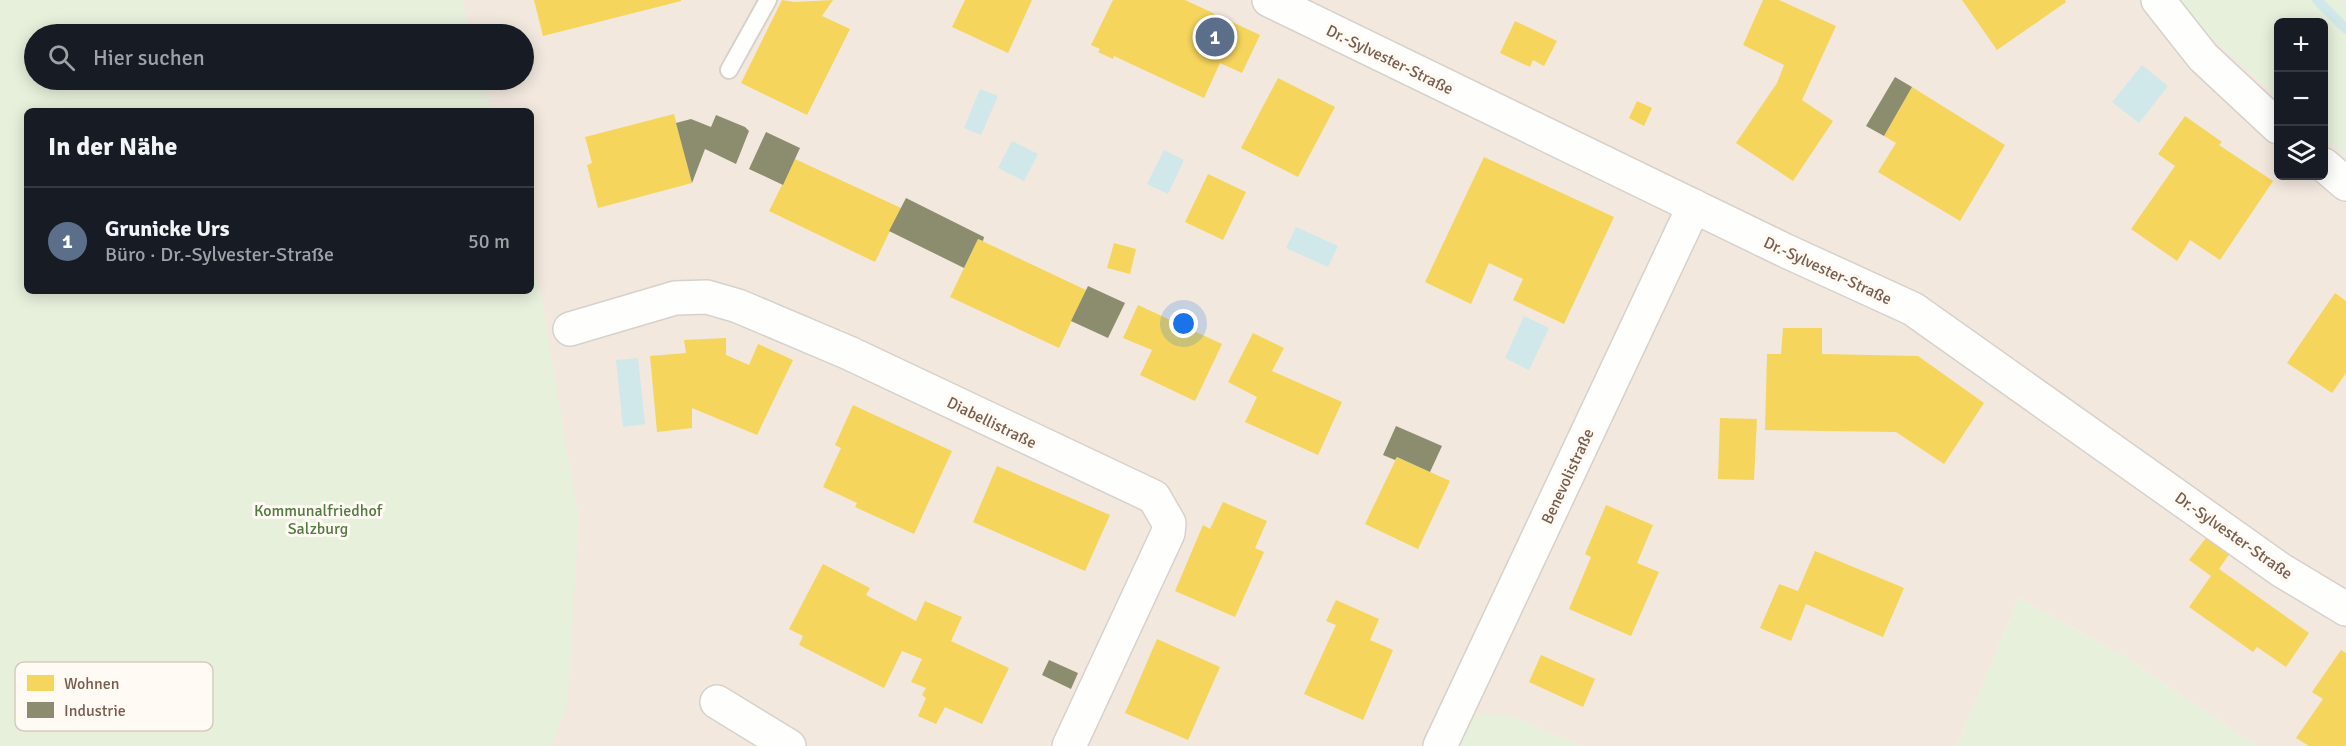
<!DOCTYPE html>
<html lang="de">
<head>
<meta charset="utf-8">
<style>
  :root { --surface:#171b24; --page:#20242c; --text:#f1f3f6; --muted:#9ea1a6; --line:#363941; --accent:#d93025 }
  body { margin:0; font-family:Signika,sans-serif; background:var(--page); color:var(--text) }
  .controls { position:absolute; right:18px; top:18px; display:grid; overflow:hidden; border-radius:9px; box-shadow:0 3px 15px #0003 }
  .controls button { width:54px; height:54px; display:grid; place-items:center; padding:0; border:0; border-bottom:2px solid var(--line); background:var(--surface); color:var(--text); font:30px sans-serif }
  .you { position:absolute; left:1184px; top:324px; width:21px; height:21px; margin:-15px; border:4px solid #fff; border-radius:50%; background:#1a73e8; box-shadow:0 0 0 9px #1a73e833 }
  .badge { display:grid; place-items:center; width:39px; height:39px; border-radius:50%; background:var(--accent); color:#fff; font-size:20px; font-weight:700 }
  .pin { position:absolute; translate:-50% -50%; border:3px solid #fff; box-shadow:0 2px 6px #0006 }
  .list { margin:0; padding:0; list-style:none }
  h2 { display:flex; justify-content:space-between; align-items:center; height:78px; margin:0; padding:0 24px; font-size:26px }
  h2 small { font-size:20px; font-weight:400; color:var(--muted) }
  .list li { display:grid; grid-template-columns:39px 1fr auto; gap:18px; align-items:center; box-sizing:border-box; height:108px; padding:0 24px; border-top:2px solid var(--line) }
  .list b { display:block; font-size:22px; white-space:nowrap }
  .list p { margin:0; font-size:20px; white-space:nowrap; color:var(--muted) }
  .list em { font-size:20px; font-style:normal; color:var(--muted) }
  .icon { flex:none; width:33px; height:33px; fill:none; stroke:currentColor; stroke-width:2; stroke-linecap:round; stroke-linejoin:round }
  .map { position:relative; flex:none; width:2346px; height:746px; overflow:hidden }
  .search { position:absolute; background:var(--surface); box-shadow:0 3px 15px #0003; left:24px; top:24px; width:510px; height:66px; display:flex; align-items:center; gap:15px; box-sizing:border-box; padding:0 21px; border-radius:33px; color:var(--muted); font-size:22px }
  .panel { position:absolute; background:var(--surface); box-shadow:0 3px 15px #0003; left:24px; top:108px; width:510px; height:186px; border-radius:9px }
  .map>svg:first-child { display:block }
</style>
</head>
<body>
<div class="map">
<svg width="2346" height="746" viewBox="0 0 2346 746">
  <rect width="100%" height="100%" fill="#f9f5f0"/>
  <path fill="#f2e8de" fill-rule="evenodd" d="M 0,0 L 2178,0 L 2194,21 L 2278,97 L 2278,176 L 2324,176 L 2324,138 L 2346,157 L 2346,746 L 2256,746 L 2127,658 L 2019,598 L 1957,746 L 1581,746 L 1509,715 L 1449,746 L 0,746 ZM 34,34 L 524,34 L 524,80 L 34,80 ZM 27,111 L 531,111 L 531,291 L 27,291 Z"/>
  <path fill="#e7f0db" d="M 0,0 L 462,0 L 471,34 L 34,34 L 34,80 L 484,80 L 492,111 L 27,111 L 27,291 L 531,291 L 531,255 L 541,292 L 579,521 L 567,707 L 551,746 L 0,746 Z
    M 2178,0 L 2346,0 L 2346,157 L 2324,138 L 2324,22 L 2278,22 L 2278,97 L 2194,21 Z
    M 2019,598 L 2127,658 L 2256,746 L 1957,746 Z
    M 1483,714 L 1509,715 L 1581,746 L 1449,746 L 1459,722 Z"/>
  <path fill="#d0e8ea" d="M 2142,65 L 2168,86 L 2139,123 L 2112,102 Z
    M 980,89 L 998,96 L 981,135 L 964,128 Z
    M 1012,141 L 1038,154 L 1024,181 L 998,168 Z
    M 1164,150 L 1184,160 L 1168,194 L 1147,184 Z
    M 1296,227 L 1338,246 L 1328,267 L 1286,248 Z
    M 1524,316 L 1549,328 L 1529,370 L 1505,358 Z
    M 638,358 L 645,424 L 623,427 L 616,360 Z"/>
  <path fill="#f6d55c" d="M 534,0 L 681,0 L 681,1 L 543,36 Z
    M 782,0 L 794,2 L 833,0 L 822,16 L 850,29 L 807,115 L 741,83 Z
    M 965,0 L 1032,0 L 1008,53 L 952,27 Z
    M 1113,0 L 1185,0 L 1260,35 L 1242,73 L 1220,63 L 1204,98 L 1114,56 L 1113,59 L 1098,52 L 1100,49 L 1091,45 Z
    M 1763,0 L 1779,0 L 1836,26 L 1802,100 L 1833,121 L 1793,181 L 1736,143 L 1777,83 L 1784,65 L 1743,45 Z
    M 1962,0 L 2065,0 L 2066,2 L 1997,50 Z
    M 1515,21 L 1557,41 L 1544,66 L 1533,60 L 1530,67 L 1500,53 Z
    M 1278,78 L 1335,107 L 1298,177 L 1241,148 Z
    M 1912,87 L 2005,145 L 1960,221 L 1878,172 L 1896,143 L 1884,136 Z
    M 1637,101 L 1652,108 L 1644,126 L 1629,118 Z
    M 674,114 L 692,183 L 598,208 L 587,165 L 592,163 L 585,137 Z
    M 2185,116 L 2222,142 L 2219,145 L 2273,181 L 2220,260 L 2190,240 L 2177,261 L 2131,229 L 2175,166 L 2158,154 Z
    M 1484,157 L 1614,217 L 1564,324 L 1513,300 L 1523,279 L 1489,263 L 1471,304 L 1425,282 Z
    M 795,159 L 901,208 L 875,262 L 769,211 Z
    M 1208,174 L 1246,192 L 1223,240 L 1185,222 Z
    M 978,239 L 1086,290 L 1059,348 L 950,297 Z
    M 1114,243 L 1136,249 L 1130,274 L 1107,268 Z
    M 2335,293 L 2346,301 L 2346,373 L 2332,393 L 2287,363 Z
    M 1138,305 L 1222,344 L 1195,401 L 1140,375 L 1152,350 L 1123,338 Z
    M 1783,328 L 1822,328 L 1822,354 L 1918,356 L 1984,403 L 1944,464 L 1896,432 L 1765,430 L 1767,354 L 1781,354 Z
    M 1253,333 L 1284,348 L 1272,371 L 1342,402 L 1318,455 L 1245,422 L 1257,397 L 1228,382 Z
    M 726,338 L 726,355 L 749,365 L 758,344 L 793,360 L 757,435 L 692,408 L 692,428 L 657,432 L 650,356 L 686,353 L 684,340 Z
    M 853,405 L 952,451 L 914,534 L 855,507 L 857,503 L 823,487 L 841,448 L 835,445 Z
    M 1720,418 L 1757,419 L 1754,480 L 1718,479 Z
    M 1397,457 L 1450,481 L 1418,549 L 1365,524 Z
    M 997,466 L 1110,515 L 1085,571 L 973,522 Z
    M 1223,502 L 1267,521 L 1255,548 L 1264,552 L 1235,617 L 1175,591 L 1203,525 L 1210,529 Z
    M 1606,505 L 1653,525 L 1637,563 L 1659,572 L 1631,636 L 1569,609 L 1591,557 L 1585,554 Z
    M 2209,534 L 2232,550 L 2219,569 L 2309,633 L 2286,667 L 2257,647 L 2253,652 L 2189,607 L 2211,576 L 2189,560 Z
    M 1815,551 L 1904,588 L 1883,637 L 1806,604 L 1791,641 L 1760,628 L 1779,584 L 1798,591 Z
    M 823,564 L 870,588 L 866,595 L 916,621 L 925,601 L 962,617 L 951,641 L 1009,668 L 982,724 L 945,707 L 936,724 L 918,716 L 926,698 L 922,695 L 926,688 L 911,682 L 922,659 L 902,651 L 884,688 L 799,645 L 803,636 L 789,629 Z
    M 1336,600 L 1379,619 L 1370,640 L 1393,650 L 1363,720 L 1304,694 L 1336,625 L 1326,621 Z
    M 1157,639 L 1220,667 L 1188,740 L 1125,713 Z
    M 2341,650 L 2346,653 L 2346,746 L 2309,746 L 2296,738 L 2323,699 L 2312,692 Z
    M 1541,655 L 1595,679 L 1583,707 L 1529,682 Z"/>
  <path fill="#8c8c6e" d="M 1895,77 L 1912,87 L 1884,136 L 1866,126 Z
    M 716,115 L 745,127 L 749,131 L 736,164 L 705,149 L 692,183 L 676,123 L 691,119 L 711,127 Z
    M 766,132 L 800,148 L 783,185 L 749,169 Z
    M 906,198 L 984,237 L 983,241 L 978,239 L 964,268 L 889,231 Z
    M 1088,286 L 1125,303 L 1108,338 L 1071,321 Z
    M 1396,426 L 1442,446 L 1430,472 L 1397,457 L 1395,460 L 1383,455 Z
    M 1049,660 L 1078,673 L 1071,689 L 1042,675 Z"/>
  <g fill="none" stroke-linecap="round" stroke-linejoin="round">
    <path stroke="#d0e8ea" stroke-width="10" d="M 2317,0 L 2346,29"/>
    <g stroke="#d7d1cb" stroke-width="20">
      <path id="service" d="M 729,70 L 768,0"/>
    </g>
    <g stroke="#d7d1cb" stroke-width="36">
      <path id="minor" d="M 1269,0 L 1784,250 L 1913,309 L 2281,570 L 2346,609
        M 2158,0 L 2203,57 L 2278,127
        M 2324,165 L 2346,184
        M 570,329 L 675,298 L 707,297 L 738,306 L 849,353 L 1154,497 L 1169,523 L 1168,533 L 1069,746
        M 717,702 L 789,746
        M 1440,746 L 1694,206"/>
    </g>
    <use href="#service" stroke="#fefefd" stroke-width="16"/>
    <use href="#minor" stroke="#fefefd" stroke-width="33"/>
  </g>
  <g text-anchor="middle" stroke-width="6" stroke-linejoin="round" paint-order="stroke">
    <g font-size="16" fill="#7a5c4d" stroke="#fffaf3">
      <text transform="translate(1390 59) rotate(26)" y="6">Dr.-Sylvester-Straße</text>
      <text transform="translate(1828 270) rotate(25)" y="6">Dr.-Sylvester-Straße</text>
      <text transform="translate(992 422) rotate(26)" y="6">Diabellistraße</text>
      <text transform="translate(1567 476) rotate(-65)" y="6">Benevolistraße</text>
      <text transform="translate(2234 535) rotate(35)" y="6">Dr.-Sylvester-Straße</text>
    </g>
    <g font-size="16" fill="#537a41" stroke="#fffaf3">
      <text x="318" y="516">Kommunalfriedhof<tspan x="318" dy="18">Salzburg</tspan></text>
    </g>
  </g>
  <rect x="15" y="662" width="198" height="69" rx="9" fill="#fffaf3" stroke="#d7cbc1" stroke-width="1.5"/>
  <rect x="27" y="675" width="27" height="16" fill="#f6d55c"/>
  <rect x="27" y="702" width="27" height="16" fill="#8c8c6e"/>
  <g font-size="16" fill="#7a5c4d">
    <text x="64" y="689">Wohnen</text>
    <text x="64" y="716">Industrie</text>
  </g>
</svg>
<div class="controls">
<button>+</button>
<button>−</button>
<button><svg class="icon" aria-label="layers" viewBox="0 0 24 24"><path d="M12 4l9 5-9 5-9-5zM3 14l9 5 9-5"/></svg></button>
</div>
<div class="you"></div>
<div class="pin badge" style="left:1215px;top:37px;background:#5c6f8a">1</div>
<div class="search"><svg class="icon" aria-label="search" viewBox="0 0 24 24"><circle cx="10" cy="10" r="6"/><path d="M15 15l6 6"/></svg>Hier suchen</div>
<section class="panel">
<h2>In der Nähe<small></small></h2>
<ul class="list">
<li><span class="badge" style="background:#5c6f8a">1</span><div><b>Grunicke Urs</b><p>Büro · Dr.-Sylvester-Straße</p></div><em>50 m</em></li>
</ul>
</section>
</div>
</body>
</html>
